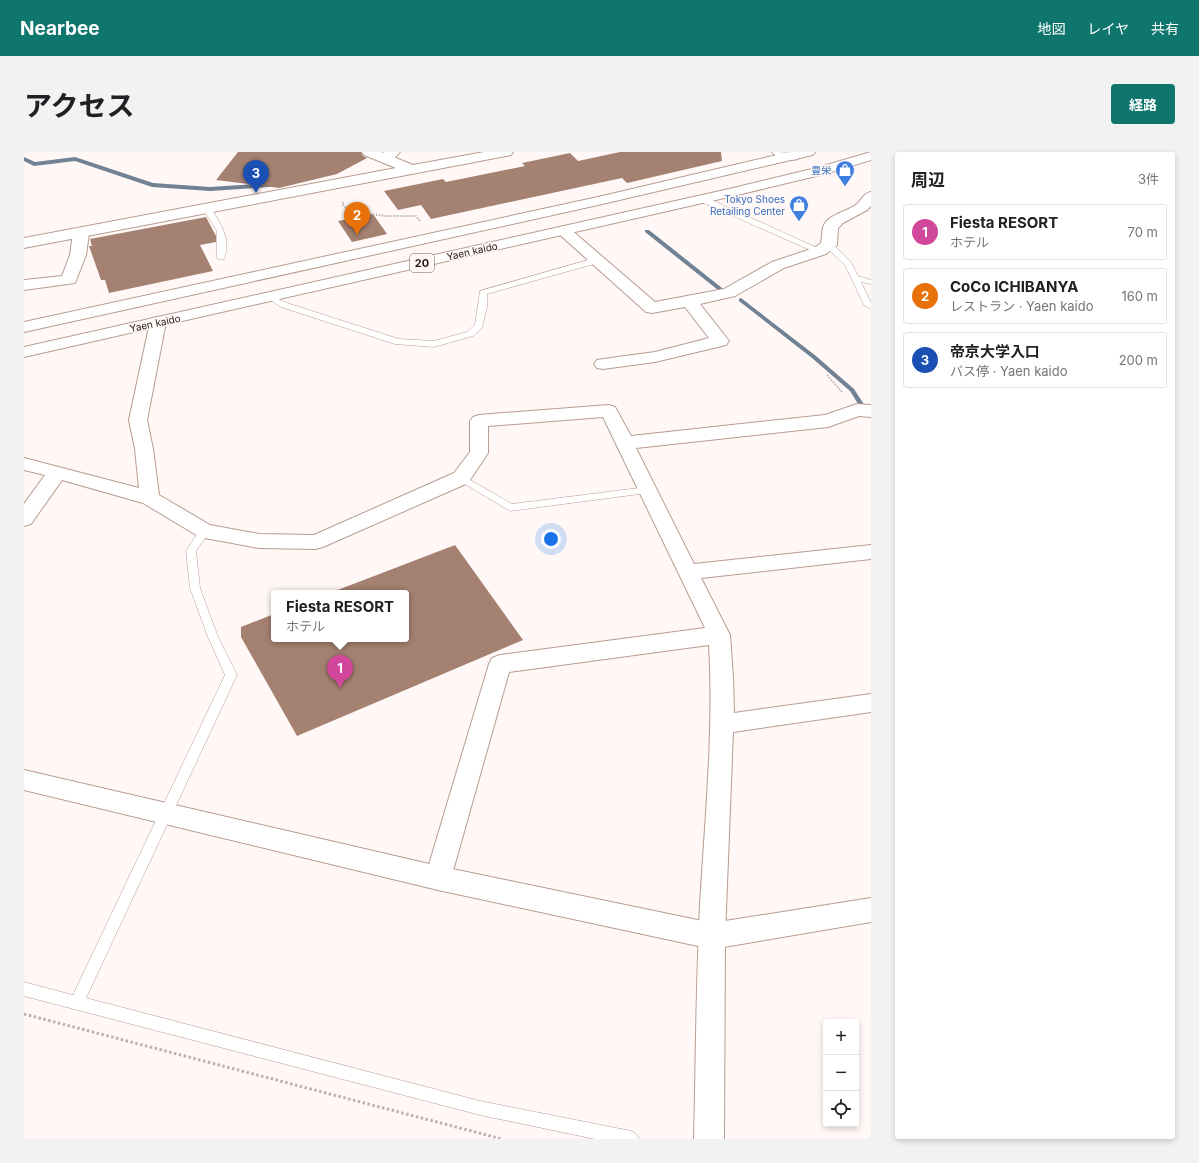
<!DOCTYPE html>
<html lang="ja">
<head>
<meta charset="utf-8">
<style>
  :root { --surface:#fff; --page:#f2f2f2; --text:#202124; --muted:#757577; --line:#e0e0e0; --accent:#0f766e }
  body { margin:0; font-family:Inter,"Noto Sans JP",sans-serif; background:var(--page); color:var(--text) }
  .controls { position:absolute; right:12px; bottom:12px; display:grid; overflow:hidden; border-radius:4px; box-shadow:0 2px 6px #0003 }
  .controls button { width:36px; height:36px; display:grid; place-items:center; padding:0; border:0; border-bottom:1px solid var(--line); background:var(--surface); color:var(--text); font:20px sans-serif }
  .you { position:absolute; left:527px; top:387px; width:14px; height:14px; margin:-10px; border:3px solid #fff; border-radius:50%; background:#1a73e8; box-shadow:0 0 0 6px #1a73e833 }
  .badge { display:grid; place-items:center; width:26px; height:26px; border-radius:50%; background:var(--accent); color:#fff; font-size:13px; font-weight:700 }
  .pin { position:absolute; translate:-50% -33px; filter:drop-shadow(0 1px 2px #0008) }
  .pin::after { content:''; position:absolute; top:21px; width:14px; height:12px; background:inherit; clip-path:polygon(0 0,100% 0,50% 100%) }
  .popup { position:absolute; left:247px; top:438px; width:138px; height:52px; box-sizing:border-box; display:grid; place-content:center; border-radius:4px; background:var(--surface); filter:drop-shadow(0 1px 3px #0005); font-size:13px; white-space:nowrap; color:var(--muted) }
  .popup b { font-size:15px; color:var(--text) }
  .popup::after { content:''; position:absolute; left:50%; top:100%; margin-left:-8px; border:8px solid transparent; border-top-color:var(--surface) }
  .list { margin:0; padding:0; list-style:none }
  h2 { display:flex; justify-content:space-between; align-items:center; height:52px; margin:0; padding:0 16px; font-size:17px }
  h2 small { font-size:13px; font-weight:400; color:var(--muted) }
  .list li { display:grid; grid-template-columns:26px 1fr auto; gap:12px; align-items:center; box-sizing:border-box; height:56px; margin:0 8px 8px; padding:0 8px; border:1px solid var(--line); border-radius:4px }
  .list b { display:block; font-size:15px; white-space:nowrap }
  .list p { margin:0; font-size:13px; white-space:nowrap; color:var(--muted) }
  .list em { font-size:13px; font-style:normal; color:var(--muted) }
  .icon { flex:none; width:22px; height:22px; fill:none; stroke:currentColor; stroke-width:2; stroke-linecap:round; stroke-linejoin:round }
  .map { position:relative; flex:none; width:847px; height:987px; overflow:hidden; border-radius:4px }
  header { display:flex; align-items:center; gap:24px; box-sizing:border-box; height:56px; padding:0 20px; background:var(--accent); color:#fff }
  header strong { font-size:19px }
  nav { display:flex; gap:22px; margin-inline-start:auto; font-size:14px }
  .intro { display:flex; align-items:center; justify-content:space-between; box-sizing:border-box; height:96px; padding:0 24px }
  h1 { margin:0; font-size:28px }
  .button { padding:10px 18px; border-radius:4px; background:var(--accent); color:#fff; font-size:14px; font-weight:700 }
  main { display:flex; gap:24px; padding:0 24px }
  aside { flex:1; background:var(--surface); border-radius:4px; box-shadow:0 2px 6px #0003 }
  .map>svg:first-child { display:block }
</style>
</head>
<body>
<header>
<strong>Nearbee</strong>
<nav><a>地図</a><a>レイヤ</a><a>共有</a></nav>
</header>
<div class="intro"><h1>アクセス</h1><a class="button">経路</a></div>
<main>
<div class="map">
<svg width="847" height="987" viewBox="0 0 847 987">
  <rect width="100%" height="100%" fill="#fff8f6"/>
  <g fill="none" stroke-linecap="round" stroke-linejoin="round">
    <path fill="#708293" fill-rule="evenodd" d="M 0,5 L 11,10 L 51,5 L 129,31 L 186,35 L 245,31 L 248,33 L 245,35 L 186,39 L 128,35 L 51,9 L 10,14 L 0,9 Z
      M 621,78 L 625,78 L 698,136 L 698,138 L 694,138 L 621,80 Z
      M 717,146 L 792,204 L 830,237 L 841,254 L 840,255 L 836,255 L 826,239 L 788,206 L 715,149 L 715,147 Z"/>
  </g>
  <path fill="#a58172" d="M 214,0 L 337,0 L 339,4 L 343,6 L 313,22 L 255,36 L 192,28 Z
    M 596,0 L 697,0 L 698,9 L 603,31 L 598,26 L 407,67 L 397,53 L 374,58 L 360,39 L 419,27 L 422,30 L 501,14 L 498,11 L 546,1 L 554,9 Z
    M 349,62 L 363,82 L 328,90 L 314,69 Z
    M 182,65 L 192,84 L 192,90 L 176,93 L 189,119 L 85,141 L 81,128 L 77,128 L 65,94 L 68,94 L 66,87 Z
    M 431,393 L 499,488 L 273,584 L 217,485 L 217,475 L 250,462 L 250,487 L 382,487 L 382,441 L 311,441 L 311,439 Z"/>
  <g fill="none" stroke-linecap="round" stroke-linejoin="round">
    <g stroke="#b89c90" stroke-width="1">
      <path id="lane" d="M 675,45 L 681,45 L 800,99 L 796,101 L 793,101 L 675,49 Z
        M 180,55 L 186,55 C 196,70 208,88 200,107 L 194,107 L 193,105 L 193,79 L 179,57 Z
        M 802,91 L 808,91 L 827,110 L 834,124 L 847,128 L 847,132 L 837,130 L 847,151 L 847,157 L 840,153 L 821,113 L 802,95 Z
        M 571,106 L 577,106 L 578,108 L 577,110 L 463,142 L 463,155 L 458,176 L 449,184 L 410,195 L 371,192 L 257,155 L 242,145 L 246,143 L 263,151 L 375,187 L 410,189 L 443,180 L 451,173 L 456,139 Z
        M 437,323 L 488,352 L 623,335 L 628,338 L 623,341 L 486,359 L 434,328 L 432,326 Z
        M 181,375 L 185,376 L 186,379 L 172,399 L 176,436 L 194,485 L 213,523 L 62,846 L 456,949 L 607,979 L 612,982 L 615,987 L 571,987 L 456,963 L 0,844 L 0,830 L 49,843 L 201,523 L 184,485 L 166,436 L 162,399 L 177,376 Z"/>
    </g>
    <g stroke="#b89c90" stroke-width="2">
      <path id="street" d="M 360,0 L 376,0 C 371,7 364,11 356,9 L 354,6 Z
        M 847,40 L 847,54 L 843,58 L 819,71 L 814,76 L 813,93 L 802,102 L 760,116 L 711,144 L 676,152 L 705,189 L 702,193 L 631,210 L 579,217 L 573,216 L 570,212 L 573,208 L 579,207 L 631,200 L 685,186 L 661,155 L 628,161 L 622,160 L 535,82 L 532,79 L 535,76 L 540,74 L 545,76 L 631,150 L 700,137 L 748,110 L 790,96 L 797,91 C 798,86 798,80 799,75 C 804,62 823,60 833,52 C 838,47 840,41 847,40 Z
        M 57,76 L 62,78 L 65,81 L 62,103 L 51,131 L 0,138 L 0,128 L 38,124 L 46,103 L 49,81 L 52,78 Z
        M 134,165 L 140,166 L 142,170 L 123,268 L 129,297 L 135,343 L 186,373 L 235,382 L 290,383 L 430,321 L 446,300 L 446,269 L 449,265 L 455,263 L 585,253 L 591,255 L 607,284 L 801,263 L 833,252 L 847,253 L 847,265 L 835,264 L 804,275 L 612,296 L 670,412 L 847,393 L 847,407 L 677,426 L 706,483 L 709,525 L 710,561 L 847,542 L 847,560 L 709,580 L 701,784 L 700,987 L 670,987 C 672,909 672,831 676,753 C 681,667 690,579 685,493 L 485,520 L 427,726 L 423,734 L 414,738 L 405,734 L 401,726 L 465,512 L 468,506 L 476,503 L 681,476 L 579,265 L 464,274 L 464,301 L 444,331 L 299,395 L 292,397 L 235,396 L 181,386 L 174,384 L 119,351 L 38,328 L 7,372 L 0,374 L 0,352 L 21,323 L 0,318 L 0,306 L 115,336 L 111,297 L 105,268 L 126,170 L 128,166 Z"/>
    </g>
    <g stroke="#b89c90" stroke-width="2">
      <path id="secondary" d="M 338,0 L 357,0 L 389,13 L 460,0 L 489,0 L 487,3 L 482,4 L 0,96 L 0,86 L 372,16 L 340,3 Z
        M 748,0 C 756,0 771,0 776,4 L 774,7 C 767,9 752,6 748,0 Z
        M 0,618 L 414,714 L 688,771 L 847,746 L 847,770 L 688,797 L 414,738 L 0,638 Z"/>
    </g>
    <g stroke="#b89c90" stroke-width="2">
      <path id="primary" d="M 766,0 L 791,0 L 789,3 L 784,4 L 574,53 L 0,180 L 0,170 L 574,45 Z
        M 847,0 L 847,8 L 801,22 L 705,45 L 0,205 L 0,195 L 705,37 L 792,16 Z"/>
    </g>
    <path stroke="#bab2af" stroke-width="2" stroke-dasharray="1.5 1.5" stroke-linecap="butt" d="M 319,50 L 318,52 L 326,59 L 361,64 L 392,64 L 396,69
      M 803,223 L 819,241"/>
    <path stroke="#bab2af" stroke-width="3" stroke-dasharray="2.5 2.5" stroke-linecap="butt" d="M 0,862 L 478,987"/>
    <use href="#lane" fill="#fff" fill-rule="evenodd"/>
    <use href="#street" fill="#fff" fill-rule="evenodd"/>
    <use href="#secondary" fill="#fff" fill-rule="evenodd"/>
    <use href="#primary" fill="#fff" fill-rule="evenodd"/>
  </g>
  <defs>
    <g id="shop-pin" transform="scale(1)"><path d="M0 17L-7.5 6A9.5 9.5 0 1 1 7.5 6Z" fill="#3f7fe0" stroke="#fff8f6"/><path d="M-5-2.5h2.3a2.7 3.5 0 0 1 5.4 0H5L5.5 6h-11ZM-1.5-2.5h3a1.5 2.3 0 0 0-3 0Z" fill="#fff"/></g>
  </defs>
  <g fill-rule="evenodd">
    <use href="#shop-pin" x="821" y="18"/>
    <use href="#shop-pin" x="775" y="53"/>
  </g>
  <g text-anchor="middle" stroke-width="3" stroke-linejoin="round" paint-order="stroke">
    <g font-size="10" fill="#366cbe" stroke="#fff8f6" text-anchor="end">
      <text x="807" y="22">豊栄</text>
      <text x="761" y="51">Tokyo Shoes<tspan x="761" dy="12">Retailing Center</tspan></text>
    </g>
    <g font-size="10" fill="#271c17" stroke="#fff8f6">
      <text transform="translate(448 99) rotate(-13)" y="4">Yaen kaido</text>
      <text transform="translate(131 171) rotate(-12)" y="4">Yaen kaido</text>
    </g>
    <rect fill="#fff8f6" stroke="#685e5a" stroke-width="1" x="386" y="102" width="24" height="18" rx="3"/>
    <g font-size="11" font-weight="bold" fill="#271c17">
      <text x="398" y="115">20</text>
    </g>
  </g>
</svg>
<div class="controls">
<button>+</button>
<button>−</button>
<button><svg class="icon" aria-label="locate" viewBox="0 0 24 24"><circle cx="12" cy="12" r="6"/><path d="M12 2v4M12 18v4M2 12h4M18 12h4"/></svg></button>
</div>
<div class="you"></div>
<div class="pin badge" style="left:316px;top:536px;background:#d1479c">1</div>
<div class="popup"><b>Fiesta RESORT</b>ホテル</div>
<div class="pin badge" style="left:333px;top:83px;background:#e8710a">2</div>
<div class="pin badge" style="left:232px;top:41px;background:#1a4fb4">3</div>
</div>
<aside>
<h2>周辺<small>3件</small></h2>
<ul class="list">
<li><span class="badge" style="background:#d1479c">1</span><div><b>Fiesta RESORT</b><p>ホテル</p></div><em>70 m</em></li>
<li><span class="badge" style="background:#e8710a">2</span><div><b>CoCo ICHIBANYA</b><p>レストラン · Yaen kaido</p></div><em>160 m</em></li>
<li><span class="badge" style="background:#1a4fb4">3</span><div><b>帝京大学入口</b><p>バス停 · Yaen kaido</p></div><em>200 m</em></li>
</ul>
</aside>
</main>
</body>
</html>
